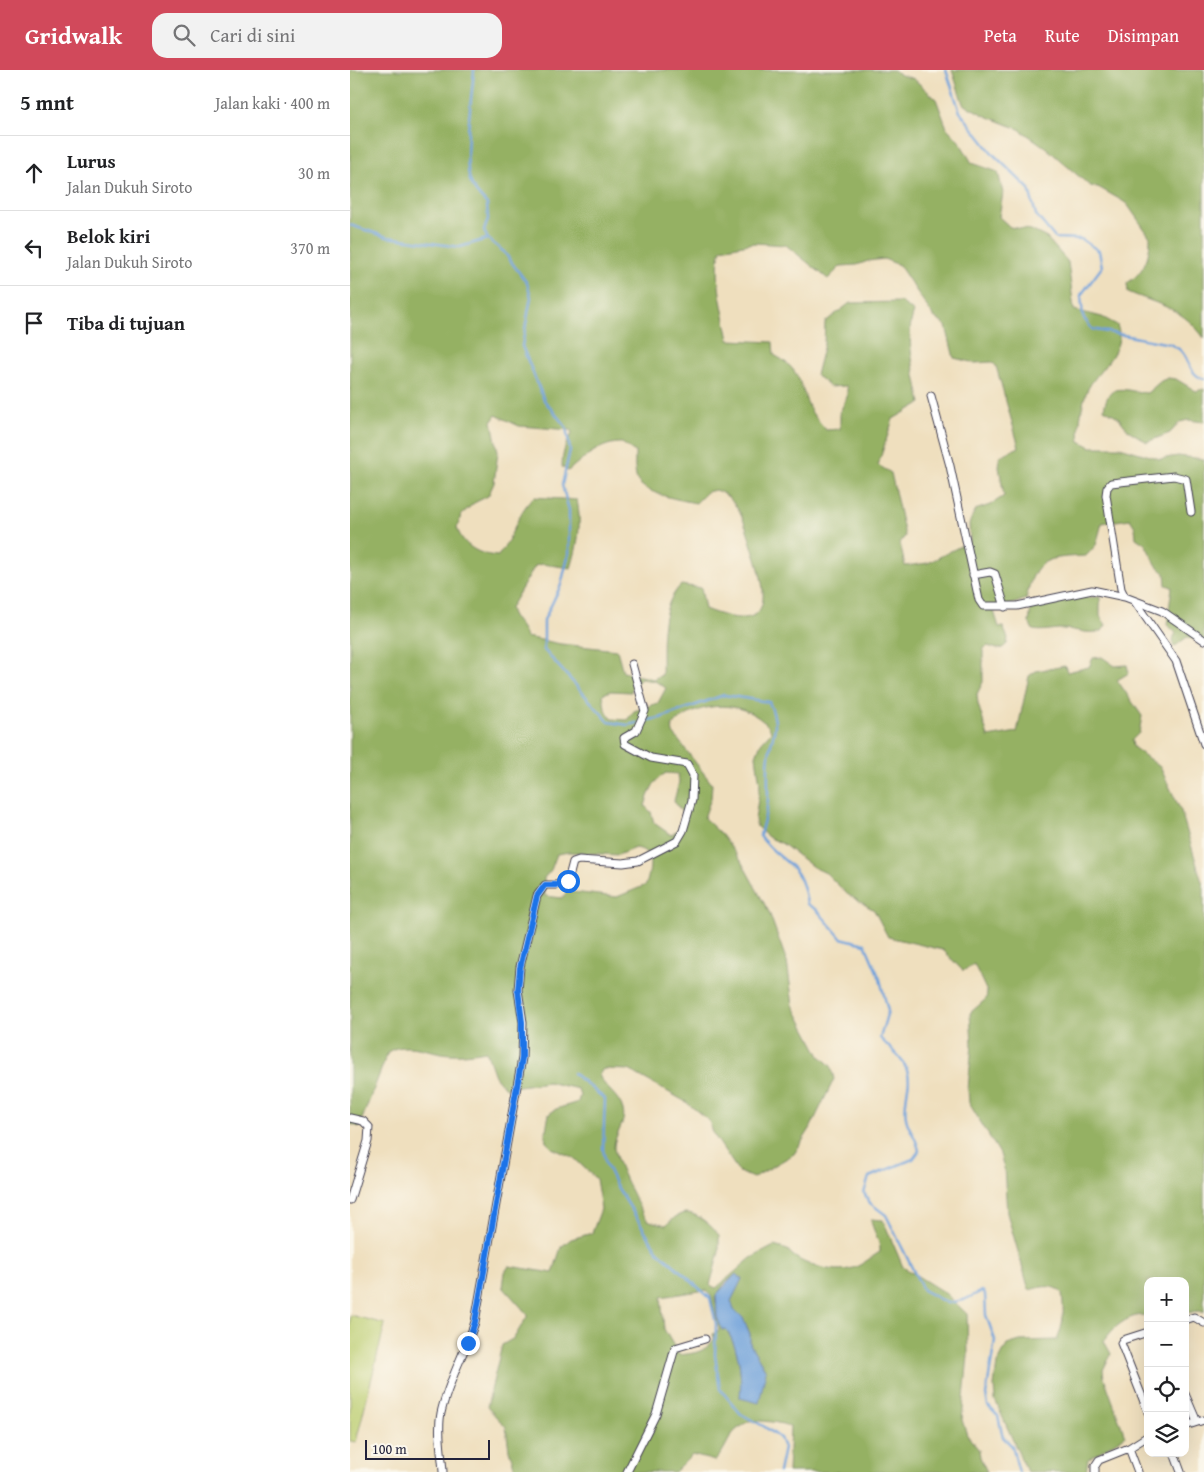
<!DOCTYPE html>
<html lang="id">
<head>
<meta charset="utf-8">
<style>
  :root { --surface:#fff; --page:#f2f2f2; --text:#202124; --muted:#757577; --line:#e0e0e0; --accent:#d1495b }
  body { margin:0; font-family:"Gentium Book Plus",serif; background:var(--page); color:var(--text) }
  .controls { position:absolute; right:15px; bottom:15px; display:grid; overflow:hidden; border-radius:10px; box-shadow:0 5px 20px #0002 }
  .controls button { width:45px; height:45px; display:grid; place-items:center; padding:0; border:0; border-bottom:1px solid var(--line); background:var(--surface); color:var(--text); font:25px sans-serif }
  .scale { position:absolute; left:15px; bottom:12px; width:125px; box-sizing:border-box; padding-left:5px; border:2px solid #22223b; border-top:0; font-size:14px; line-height:18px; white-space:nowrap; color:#22223b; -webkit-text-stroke:4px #fbf7ec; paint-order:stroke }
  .stop { position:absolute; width:15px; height:15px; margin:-11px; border:4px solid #1a73e8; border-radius:50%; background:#fff }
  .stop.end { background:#1a73e8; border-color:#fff; box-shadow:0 1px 5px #0008 }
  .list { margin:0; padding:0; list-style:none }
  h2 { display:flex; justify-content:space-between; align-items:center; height:65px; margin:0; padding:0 20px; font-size:21px }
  h2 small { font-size:16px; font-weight:400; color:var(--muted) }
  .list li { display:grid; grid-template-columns:32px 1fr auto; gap:15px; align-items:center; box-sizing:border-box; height:75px; padding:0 20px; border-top:1px solid var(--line) }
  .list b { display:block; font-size:19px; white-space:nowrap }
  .list p { margin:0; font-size:16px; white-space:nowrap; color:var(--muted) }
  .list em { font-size:16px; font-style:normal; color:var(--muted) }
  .icon { flex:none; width:28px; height:28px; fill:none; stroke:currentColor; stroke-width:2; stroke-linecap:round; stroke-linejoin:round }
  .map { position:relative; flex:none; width:854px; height:1402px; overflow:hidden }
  header { display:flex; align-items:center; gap:30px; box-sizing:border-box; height:70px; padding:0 25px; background:var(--accent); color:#fff }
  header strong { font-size:24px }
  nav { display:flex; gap:28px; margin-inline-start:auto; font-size:18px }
  .search { width:350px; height:45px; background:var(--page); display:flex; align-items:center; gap:12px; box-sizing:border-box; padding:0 18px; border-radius:15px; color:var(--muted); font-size:19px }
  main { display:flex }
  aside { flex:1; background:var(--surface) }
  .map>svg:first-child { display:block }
</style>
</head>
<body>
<header>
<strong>Gridwalk</strong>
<div class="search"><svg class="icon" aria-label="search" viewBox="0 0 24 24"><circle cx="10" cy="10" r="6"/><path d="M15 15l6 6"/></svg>Cari di sini</div>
<nav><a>Peta</a><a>Rute</a><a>Disimpan</a></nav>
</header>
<main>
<aside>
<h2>5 mnt<small>Jalan kaki · 400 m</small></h2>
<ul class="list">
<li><svg class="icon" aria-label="ahead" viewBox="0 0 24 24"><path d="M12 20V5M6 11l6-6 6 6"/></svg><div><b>Lurus</b><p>Jalan Dukuh Siroto</p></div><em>30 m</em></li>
<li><svg class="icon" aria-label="left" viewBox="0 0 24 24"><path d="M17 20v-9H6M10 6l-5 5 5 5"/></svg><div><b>Belok kiri</b><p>Jalan Dukuh Siroto</p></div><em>370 m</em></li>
<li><svg class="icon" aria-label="arrive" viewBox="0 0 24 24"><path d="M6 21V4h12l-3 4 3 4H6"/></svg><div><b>Tiba di tujuan</b></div></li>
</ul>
</aside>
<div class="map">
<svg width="854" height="1402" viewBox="0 0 854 1402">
  <rect width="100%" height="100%" fill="#fbf7ec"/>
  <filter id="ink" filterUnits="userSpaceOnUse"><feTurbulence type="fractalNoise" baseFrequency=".02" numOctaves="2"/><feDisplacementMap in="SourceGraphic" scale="10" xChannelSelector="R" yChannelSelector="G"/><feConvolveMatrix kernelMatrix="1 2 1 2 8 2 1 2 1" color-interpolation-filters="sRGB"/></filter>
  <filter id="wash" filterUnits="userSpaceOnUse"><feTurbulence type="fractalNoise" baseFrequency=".0096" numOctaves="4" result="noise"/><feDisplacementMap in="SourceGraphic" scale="20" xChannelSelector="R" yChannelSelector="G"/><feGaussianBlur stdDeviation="1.12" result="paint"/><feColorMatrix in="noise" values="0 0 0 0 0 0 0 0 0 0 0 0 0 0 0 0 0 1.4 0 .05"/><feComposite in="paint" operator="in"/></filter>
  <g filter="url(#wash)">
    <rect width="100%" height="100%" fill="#efdfbe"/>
    <path fill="#bcce71" stroke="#6f7856" d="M 0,1245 L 35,1254 L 6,1372 L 0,1371 Z"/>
    <path fill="#95b163" stroke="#5c6a4f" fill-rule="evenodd" d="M 0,0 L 544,0 L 551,5 L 564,9 L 586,29 L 597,58 L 609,71 L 622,93 L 648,102 L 653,123 L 649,147 L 660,157 L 681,160 L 697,168 L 718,192 L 724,240 L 752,247 L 767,255 C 777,279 749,299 739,317 C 733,326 727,360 730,371 L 741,377 L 770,377 L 810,389 L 828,386 L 854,389 L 854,577 L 848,571 L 837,567 L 824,577 L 822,570 L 826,563 L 817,555 L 822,517 L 816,515 L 815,503 L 807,496 L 795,474 L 786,468 L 785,457 L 780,449 L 752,453 L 746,475 L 736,486 C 696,488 685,487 676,529 L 644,541 L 649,557 L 653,557 L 658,568 L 657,574 C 651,581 646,579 638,576 L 633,579 L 633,612 L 627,624 L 628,634 L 638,667 L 667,662 L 679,606 L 686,601 L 715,596 L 717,602 L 739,597 L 743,588 L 752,587 L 765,596 L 777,595 L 779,603 L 767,610 L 792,646 L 789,663 L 782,670 L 783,677 L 810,697 L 831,741 L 854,819 L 854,1243 L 850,1241 L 835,1243 L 835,1211 L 798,1211 L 798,1246 C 781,1242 763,1257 754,1271 L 761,1284 L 753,1300 L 754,1307 L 775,1366 L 738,1389 L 736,1402 L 677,1402 L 645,1330 L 644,1316 L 647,1294 L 657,1275 L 670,1271 L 707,1270 C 714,1255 714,1240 712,1223 C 702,1213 691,1217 679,1220 L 657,1143 L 654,1098 L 650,1084 L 619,1033 L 618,1019 L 622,974 L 620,943 L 636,929 L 637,922 L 624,894 L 613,901 L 593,880 L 538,867 L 524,840 L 497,824 L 476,803 L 463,797 L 433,774 L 418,767 L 407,757 L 405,750 L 410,715 L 406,686 L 411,673 L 421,662 C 419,655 415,653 409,648 C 383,629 345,634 322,656 L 323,663 L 362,714 L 361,728 L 354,748 L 372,765 L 391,791 L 419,842 L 437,892 L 443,935 L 470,986 L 481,996 L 484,1009 L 460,1059 L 444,1084 L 403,1108 L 389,1102 L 364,1065 L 359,1051 L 336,1032 L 279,1000 L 253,999 L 249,1005 C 254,1018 270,1026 273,1040 C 277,1053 264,1064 264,1077 C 264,1088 290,1143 298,1150 C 303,1153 311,1153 316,1155 C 320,1152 324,1147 329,1145 C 343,1137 361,1156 369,1165 L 369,1182 L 360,1215 L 366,1218 L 401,1188 L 424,1176 L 438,1180 C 448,1195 485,1204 503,1198 C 512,1195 521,1187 530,1182 C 531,1170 522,1161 521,1149 L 533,1150 L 553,1197 L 595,1223 L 617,1244 L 618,1285 L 612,1350 L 617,1365 L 629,1380 L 630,1387 L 637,1402 L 438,1402 L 440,1357 C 433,1352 407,1350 398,1351 C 394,1356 389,1357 385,1361 C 378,1368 375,1381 365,1391 L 342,1385 L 325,1402 L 166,1402 L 159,1380 L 156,1357 L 137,1337 L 152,1275 L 164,1268 L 178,1245 L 153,1217 L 155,1202 L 159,1196 L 203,1203 L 211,1177 L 221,1169 L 242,1163 L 251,1139 L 246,1109 L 224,1088 L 202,1078 L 196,1072 L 195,1065 L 199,1044 L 206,1039 L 228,1032 L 230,1025 L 228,1019 L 198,1012 L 155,1018 L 145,1006 L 136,981 C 124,983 112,985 100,984 C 81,983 55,970 38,982 L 9,1057 L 0,1054 ZM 404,173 L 436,175 L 478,209 L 491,196 L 507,195 L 518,191 L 534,189 L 549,195 L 584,247 L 596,256 L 604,288 L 625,293 L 642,292 L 646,296 L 669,377 L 650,386 L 649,397 L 654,426 L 640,435 L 625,440 L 619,454 L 620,471 L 578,493 L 555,496 L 550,473 L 555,466 L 541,403 L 528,395 L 543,349 L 571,333 C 566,309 554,264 564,242 L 551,232 L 500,233 L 475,252 L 474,274 L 466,305 L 480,317 L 497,316 L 497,327 L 490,342 L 490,359 L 476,360 C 471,353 462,345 459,337 C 449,313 451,299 424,285 L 423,272 L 379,270 C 374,242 363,207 371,179 ZM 146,345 L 169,356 L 221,360 L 222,364 C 215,374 212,385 212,397 L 218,401 C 233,388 252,372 272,373 L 285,382 C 285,390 284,402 287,410 C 294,424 331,430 346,433 L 357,422 L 365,420 C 371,422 377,425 381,430 C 395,445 399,468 405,486 C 423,540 413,562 355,539 L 351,518 L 331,515 C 308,538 313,575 312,605 L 303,609 L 273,602 L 267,580 L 211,574 L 176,567 C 173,555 162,550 160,538 L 185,496 L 192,494 L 221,498 C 228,476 232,453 227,430 L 184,427 C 166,443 164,467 148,486 C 129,485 113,476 107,458 L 111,445 L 124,433 L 138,426 L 144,413 L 148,382 L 142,351 ZM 291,609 L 305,611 L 316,618 L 308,633 L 284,641 L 277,650 L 262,649 L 255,639 L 253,624 L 261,621 L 281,622 L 282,617 ZM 316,703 L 328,704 L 329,712 L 324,731 L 334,745 L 330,759 L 321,765 L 304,753 L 301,742 L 295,736 C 299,723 303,710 316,703 ZM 285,778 C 306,780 300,801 296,815 L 267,827 L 222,822 L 217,822 L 212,828 L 195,826 L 194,808 L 201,800 L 207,784 L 219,782 L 268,785 ZM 386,1204 L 392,1208 L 381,1231 L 384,1239 L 393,1248 L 400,1264 L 400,1274 L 416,1301 L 390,1328 C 392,1303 390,1281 376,1259 L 372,1260 L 365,1228 L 374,1214 ZM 356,1220 L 361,1226 L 369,1260 L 363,1264 L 364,1269 C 354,1283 345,1283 329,1285 L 314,1259 L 311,1227 Z
      M 602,0 L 854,0 L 854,268 C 833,238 809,235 778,222 L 777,213 C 794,203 800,186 800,167 L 777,134 L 771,130 L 748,117 L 740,116 L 695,77 L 669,59 L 636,46 L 613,34 Z
      M 818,308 L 826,309 L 846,321 L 854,319 L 854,352 L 838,350 L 830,352 L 820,363 L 797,372 L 778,360 L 768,347 L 754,339 C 759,309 777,322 797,323 L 811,311 Z
      M 750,527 L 750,546 L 756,555 L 752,561 C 735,565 728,559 711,559 C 701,559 693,562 683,560 L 679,552 L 681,537 L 723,528 Z"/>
    <path fill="#70a1da" stroke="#49628a" d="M 386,1204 L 392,1209 L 381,1231 L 384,1239 L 393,1248 L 400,1264 L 400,1274 L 416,1301 L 409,1333 L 390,1328 C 392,1303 390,1281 376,1259 L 372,1260 L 367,1247 L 366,1225 Z"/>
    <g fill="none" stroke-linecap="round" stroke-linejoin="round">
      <path stroke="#70a1da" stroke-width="2.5" d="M 124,0 C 122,25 112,91 121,113 C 124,121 131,128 137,134 L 138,149 L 134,161 L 138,169 L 154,182 L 177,213 L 181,227 L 172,276 L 194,330 L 216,357 L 220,380 L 212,415 L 219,440 L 219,483 L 211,515 L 194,550 L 194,580 L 259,652 L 278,655 L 287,653
        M 596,0 L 610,42 L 643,84 L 679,119 L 686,145 L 705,168 L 731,169 L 749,181 L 752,197 L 731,225 L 733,247 L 742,259 L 820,274 C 823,276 829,278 831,281 C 840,290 839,305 854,309
        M 0,155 L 37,167 L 110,177 L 137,169
        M 293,651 L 310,648 L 374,625 L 419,632 C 431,659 422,661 419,685 C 417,700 418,713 418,728 C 418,740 412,754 410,766 C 432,796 451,789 457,834 L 467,840 L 491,868 L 515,874 L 530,909 L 538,941 L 530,968 C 543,982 563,995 558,1017 C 557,1026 554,1038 556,1048 C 558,1059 567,1068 569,1081 L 563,1089 L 519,1107 L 514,1123 L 520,1133 L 536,1145 L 573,1220 L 597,1233 L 614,1230 L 632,1221 L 635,1224 L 636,1245 L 645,1270 L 636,1325 L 638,1336 L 648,1346 L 653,1367 L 662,1376 L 669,1402
        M 223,1003 L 255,1029 L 253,1079 L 256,1094 L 266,1115 L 307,1180 L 360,1228 L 366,1254 L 365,1285 L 370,1319 L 391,1344 L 415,1357 L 430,1368 L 434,1378 L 429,1402"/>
    </g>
  </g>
  <g filter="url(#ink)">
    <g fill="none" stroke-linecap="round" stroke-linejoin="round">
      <g stroke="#413e4f" stroke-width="9">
        <path id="minor" d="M 581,326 L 600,396 L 629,530 L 633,536 L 667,536 L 742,520 L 775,527
          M 841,442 L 836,409 L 824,406 L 761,413 L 757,418 L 756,425 L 771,519 L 775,527 L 812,541 L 854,570
          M 623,505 L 640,502 L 645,504 L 655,537
          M 785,532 L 826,591 L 854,674
          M 0,1048 L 13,1051 L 19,1057 L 18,1071 L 0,1130
          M 835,1250 L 844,1247 L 854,1253
          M 798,1262 L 773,1270 L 771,1273 L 798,1342
          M 835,1324 L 847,1352
          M 835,1356 L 854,1350
          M 779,1378 L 788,1402
          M 824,1383 L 831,1402
          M 93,1402 C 92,1384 87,1361 91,1343 C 98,1311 115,1283 125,1252 L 172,988 L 173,952 L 168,920 L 170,897 L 187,826 L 195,815 L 206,815 L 218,811 L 223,792 L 229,790 L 273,793 L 288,791 L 327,771 L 333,761 L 342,730 L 343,705 L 337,694 L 301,688 L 275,674 L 274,668 L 286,661 L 295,641 L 282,594
          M 277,1402 L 306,1344 L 325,1278 L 355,1269
          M 745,1402 L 745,1396 L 749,1390 L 779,1378 L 798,1366"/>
      </g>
      <use href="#minor" stroke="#fff" stroke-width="7"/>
    </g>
  </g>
  <g fill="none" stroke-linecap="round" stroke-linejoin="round" filter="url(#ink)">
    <path stroke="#1a73e8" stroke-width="6" d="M 118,1273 L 125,1252 L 172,988 L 172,952 L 168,920 L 170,898 L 187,826 L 195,815 L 206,815 L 218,811"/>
  </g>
</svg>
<div class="controls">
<button>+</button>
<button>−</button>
<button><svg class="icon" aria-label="locate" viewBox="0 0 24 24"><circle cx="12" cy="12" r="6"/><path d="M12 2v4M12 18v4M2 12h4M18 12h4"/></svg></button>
<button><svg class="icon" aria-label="layers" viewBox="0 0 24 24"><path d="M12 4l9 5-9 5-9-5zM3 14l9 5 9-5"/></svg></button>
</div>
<div class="scale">100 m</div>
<div class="stop" style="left:218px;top:811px"></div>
<div class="stop end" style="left:118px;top:1273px"></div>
</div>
</main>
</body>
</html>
